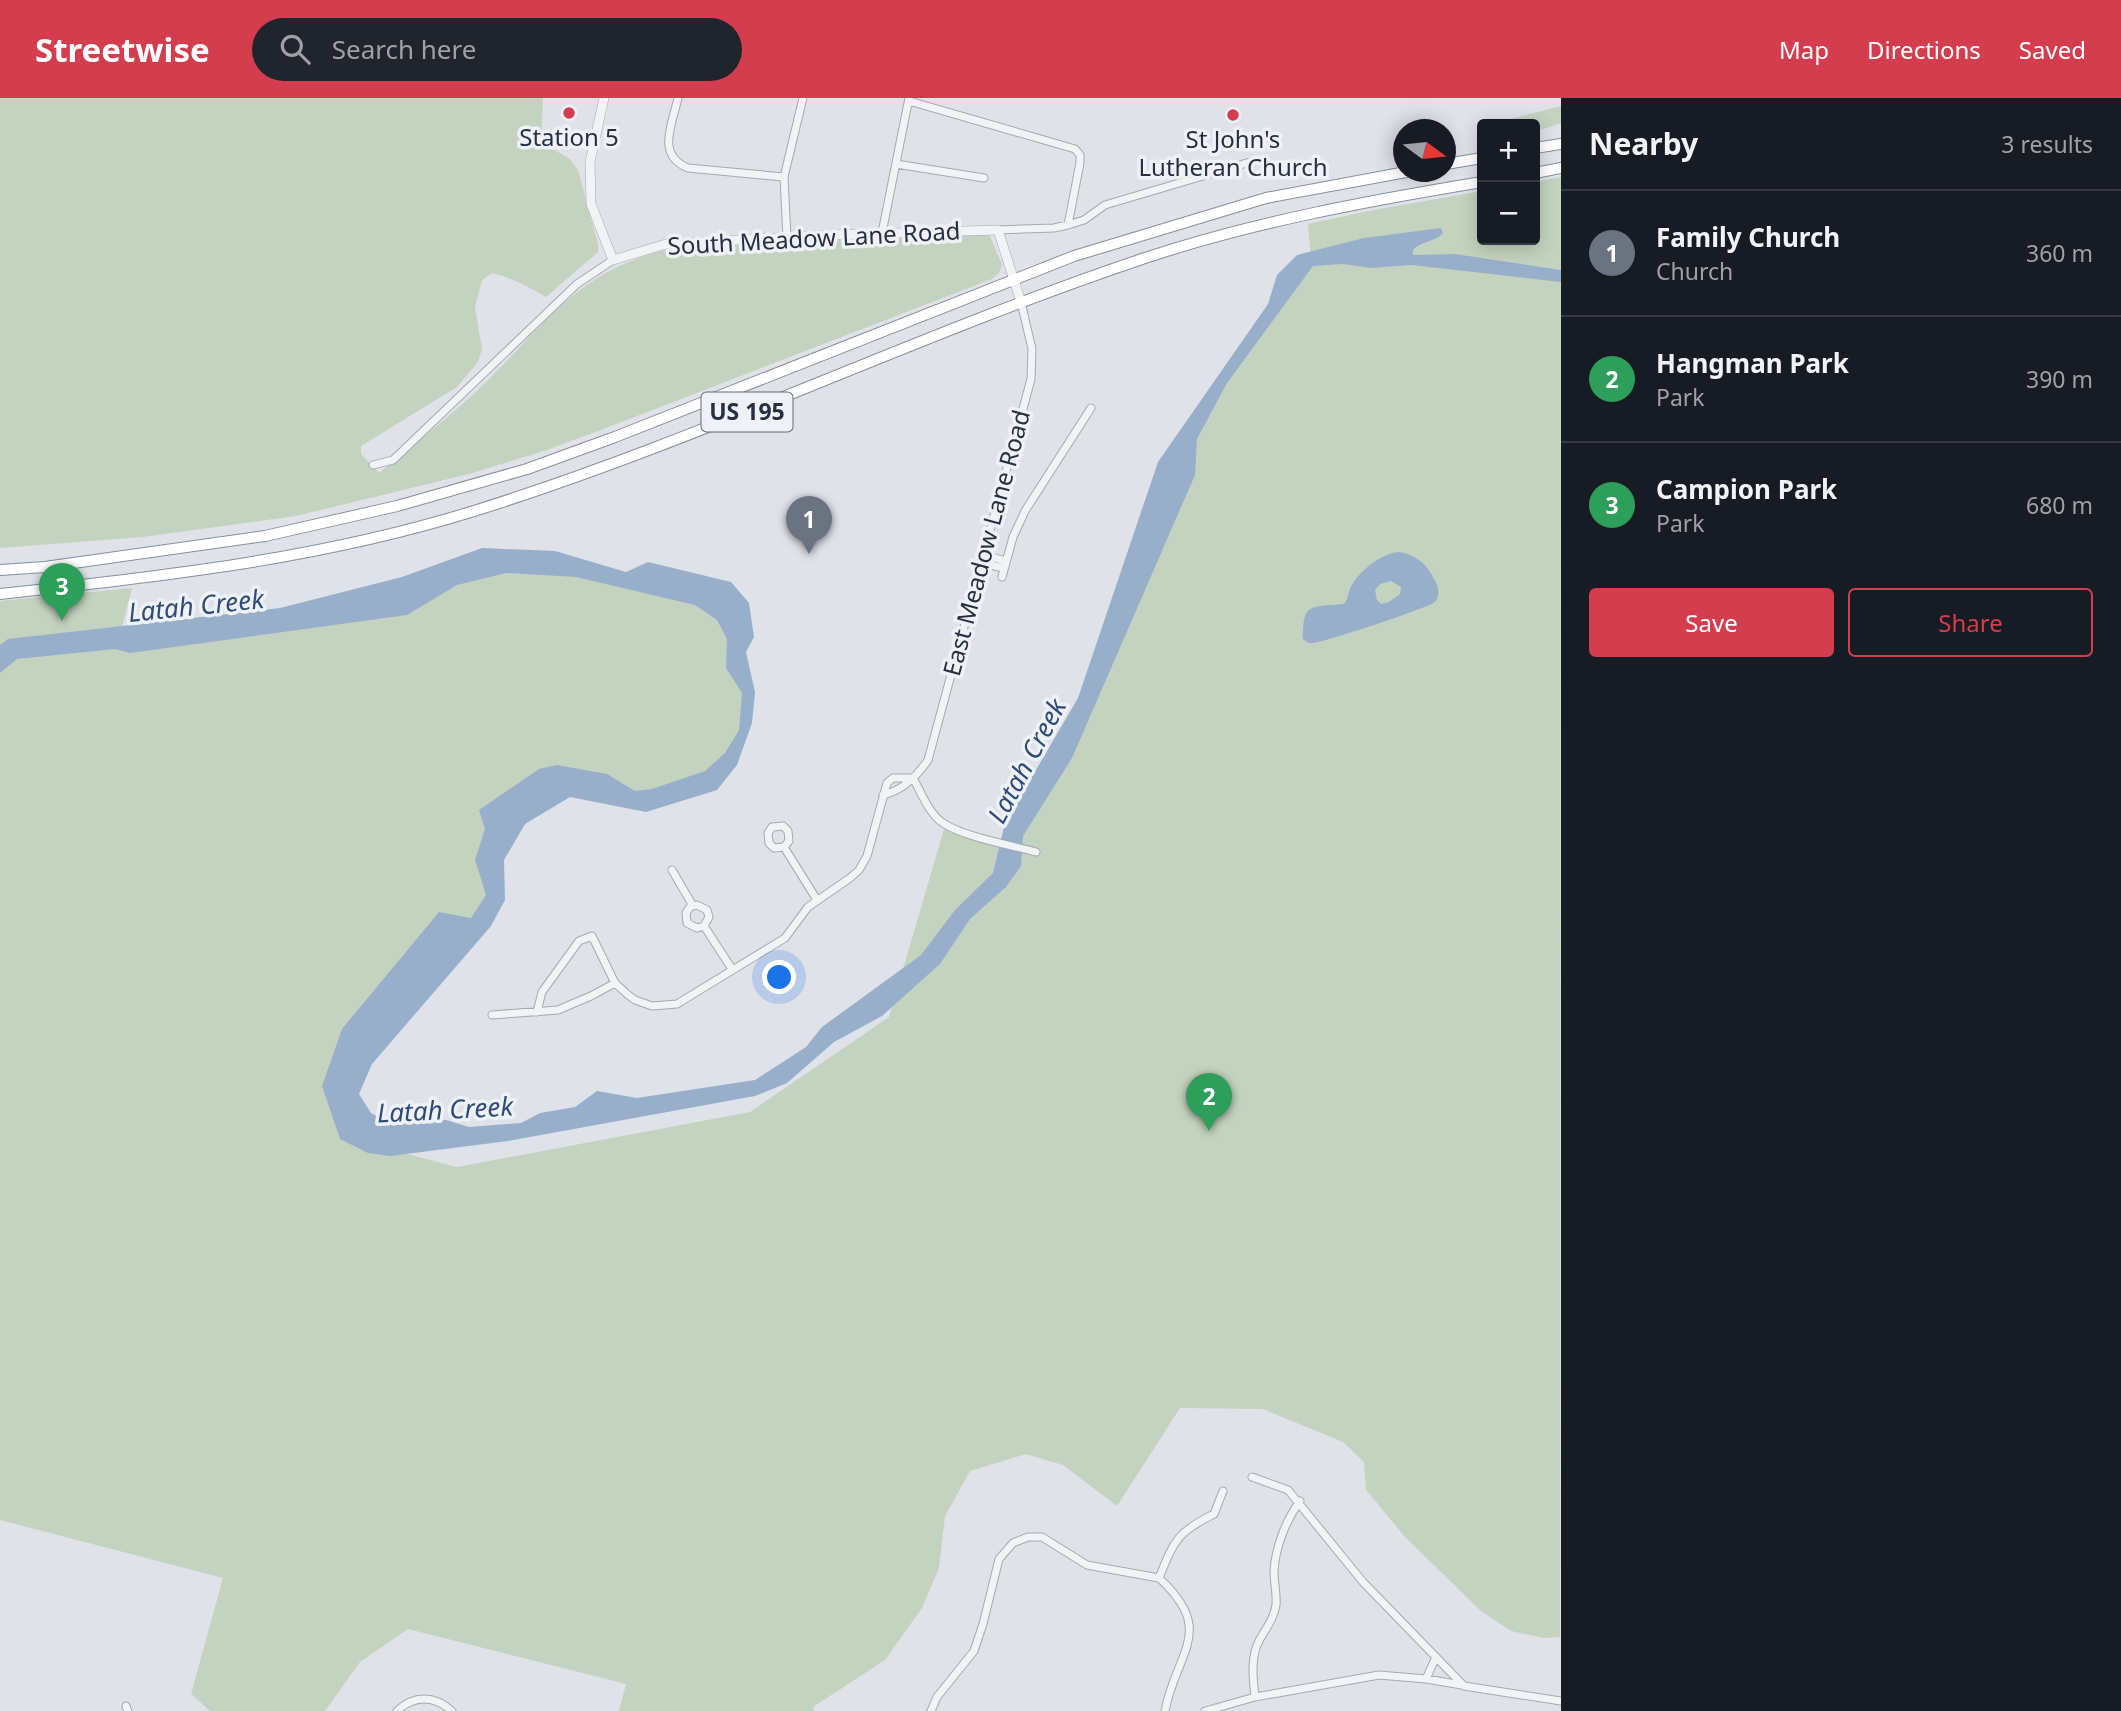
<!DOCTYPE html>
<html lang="en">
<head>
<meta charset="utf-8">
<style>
  :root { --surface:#171b24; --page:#20242c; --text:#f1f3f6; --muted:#9ea1a6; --line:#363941; --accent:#d43d4e }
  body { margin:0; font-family:"Noto Sans",sans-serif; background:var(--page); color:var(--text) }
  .controls { position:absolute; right:21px; top:21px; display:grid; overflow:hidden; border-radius:7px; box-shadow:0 4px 18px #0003 }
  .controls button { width:63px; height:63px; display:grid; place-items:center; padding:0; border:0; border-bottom:2px solid var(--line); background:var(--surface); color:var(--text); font:35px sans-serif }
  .compass { position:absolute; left:1393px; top:21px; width:63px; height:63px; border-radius:50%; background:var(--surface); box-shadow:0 4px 18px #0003; rotate:105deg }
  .you { position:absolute; left:780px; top:880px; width:24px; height:24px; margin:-18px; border:5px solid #fff; border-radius:50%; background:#1a73e8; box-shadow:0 0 0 10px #1a73e833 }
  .badge { display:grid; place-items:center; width:46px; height:46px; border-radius:50%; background:var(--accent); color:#fff; font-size:23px; font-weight:700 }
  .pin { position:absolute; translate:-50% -58px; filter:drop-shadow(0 2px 4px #0008) }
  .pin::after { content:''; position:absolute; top:37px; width:24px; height:21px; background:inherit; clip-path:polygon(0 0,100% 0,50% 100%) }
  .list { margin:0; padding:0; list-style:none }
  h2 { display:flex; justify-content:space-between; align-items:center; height:91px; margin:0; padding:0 28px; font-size:30px }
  h2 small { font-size:23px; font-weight:400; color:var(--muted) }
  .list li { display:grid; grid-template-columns:46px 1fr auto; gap:21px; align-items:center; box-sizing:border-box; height:126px; padding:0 28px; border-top:2px solid var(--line) }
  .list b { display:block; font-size:26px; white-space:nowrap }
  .list p { margin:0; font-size:23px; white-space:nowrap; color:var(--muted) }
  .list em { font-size:23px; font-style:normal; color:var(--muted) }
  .actions { display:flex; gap:14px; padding:21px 28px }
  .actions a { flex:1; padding:16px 0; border:2px solid var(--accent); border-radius:7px; text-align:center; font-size:24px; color:var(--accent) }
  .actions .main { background:var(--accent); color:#fff }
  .icon { flex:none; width:38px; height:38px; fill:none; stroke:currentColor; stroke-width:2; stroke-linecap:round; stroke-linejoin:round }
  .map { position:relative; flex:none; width:1561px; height:1613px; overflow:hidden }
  header { display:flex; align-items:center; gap:42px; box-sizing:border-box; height:98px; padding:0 35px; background:var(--accent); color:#fff }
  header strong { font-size:33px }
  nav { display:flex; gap:38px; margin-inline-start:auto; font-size:24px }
  .search { width:490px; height:63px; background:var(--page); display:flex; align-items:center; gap:18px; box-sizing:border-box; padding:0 24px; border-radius:38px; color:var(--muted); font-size:26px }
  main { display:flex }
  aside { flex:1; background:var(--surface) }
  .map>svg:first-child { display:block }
</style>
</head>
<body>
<header>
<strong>Streetwise</strong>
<div class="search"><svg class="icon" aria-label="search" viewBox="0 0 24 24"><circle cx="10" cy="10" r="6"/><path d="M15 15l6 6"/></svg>Search here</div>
<nav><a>Map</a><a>Directions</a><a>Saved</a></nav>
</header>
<main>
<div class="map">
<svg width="1561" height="1613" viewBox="0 0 1561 1613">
  <rect width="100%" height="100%" fill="#dfe2e9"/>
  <path fill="#c4d3bf" d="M 0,0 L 543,0 L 541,44 L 570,61 L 578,72 L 598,146 L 598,154 L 546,199 C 528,188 512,180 492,175 L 482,182 L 475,209 L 482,251 L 478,264 L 457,289 L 361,348 L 361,356 L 379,375 C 414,345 453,317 485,285 C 551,220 581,169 678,149 L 982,136 L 990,138 L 1002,167 L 999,175 L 992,181 L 606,330 L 544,353 L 469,376 L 296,418 L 143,439 L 0,450 Z
    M 1561,8 L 1561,25 L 1535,34 L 1535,26 L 1506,26 L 1506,22 Z
    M 1561,79 L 1560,1539 L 1544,1540 L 1511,1533 L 1481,1513 L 1405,1439 L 1366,1392 L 1364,1364 L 1343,1344 L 1263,1311 L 1180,1310 L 1117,1408 L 1063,1367 L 1026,1356 L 970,1373 L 945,1418 L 939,1470 L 922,1510 L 885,1562 L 813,1609 L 814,1613 L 619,1613 L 626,1586 L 408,1531 L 360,1564 L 325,1613 L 210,1613 L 191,1596 L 223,1480 L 0,1422 L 0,503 L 132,490 L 119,541 L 285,523 L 451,476 L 554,466 L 727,513 L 749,595 L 746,628 L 731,661 L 639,704 L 597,687 L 510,711 L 496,798 L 340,991 L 404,1055 L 457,1069 L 750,1014 L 889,919 L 944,731 L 1007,751 L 1059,659 L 1190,336 L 1311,161 L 1308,126 L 1368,113 L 1482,93 L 1482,142 L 1535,142 L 1535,84 Z"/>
  <path fill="#98afcb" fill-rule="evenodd" d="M 1441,130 L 1443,135 C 1435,144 1421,143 1413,152 L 1413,157 L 1455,156 L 1561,172 L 1561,184 L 1412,167 L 1371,170 L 1343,166 L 1313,168 L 1227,285 L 1197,341 L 1195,377 L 1072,660 L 1023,738 L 1021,768 L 1006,789 L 970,821 L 940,866 L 882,918 L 834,944 L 787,985 L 755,998 L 508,1043 L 390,1058 L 368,1055 L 340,1041 L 322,988 L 342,931 L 439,814 L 471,820 L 486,797 L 475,762 L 485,731 L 479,712 L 539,671 L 557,667 L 607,676 L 635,693 L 652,691 L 705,673 L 725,655 L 739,632 L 742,595 L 726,570 L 727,541 L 717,522 L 695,507 L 576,479 L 506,475 L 457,487 L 407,517 L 130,555 L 115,551 L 17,561 L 0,575 L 0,547 L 8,541 L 280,510 L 402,479 L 482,450 L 555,453 L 626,474 L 648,464 L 731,484 L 749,505 L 754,539 L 746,554 L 755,594 L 752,625 L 737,667 L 717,692 L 646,714 L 570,699 L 525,726 L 504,762 L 505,802 L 491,828 L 372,966 L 359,996 L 371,1015 L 389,1025 L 446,1022 L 469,1029 L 521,1025 L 540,1015 L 575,1009 L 597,993 L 637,1000 L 755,982 L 806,949 L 822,929 L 921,857 L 955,812 L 993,775 L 1005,725 L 1078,600 L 1158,364 L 1268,206 L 1277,177 L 1297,157 L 1364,140 Z
    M 1400,454 C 1416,458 1425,464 1433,479 C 1438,487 1441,496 1435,504 C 1430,509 1323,545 1312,545 C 1307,545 1307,544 1303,541 C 1303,505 1309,509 1344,506 C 1349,500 1348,492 1353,485 C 1362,471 1384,454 1400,454 ZM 1391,483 L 1401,489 L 1400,496 L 1389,504 L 1381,506 L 1377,502 L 1375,492 L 1380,486 Z"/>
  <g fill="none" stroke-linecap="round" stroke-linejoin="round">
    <g stroke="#a4a9b3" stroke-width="9">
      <path id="minor" d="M 678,0 C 672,27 656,57 688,70 L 784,79
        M 909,3 L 1075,51 L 1080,57 L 1080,65 L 1068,127
        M 896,66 L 984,80
        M 998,132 L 1054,130 L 1068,127 L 1084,122 L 1105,107 L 1250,64
        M 882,135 L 909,0
        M 787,140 L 784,79 L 803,0
        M 373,367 L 393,362 L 577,186 L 613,162
        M 983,457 L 1006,463
        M 981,465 L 1004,470
        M 1002,479 L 1013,439 L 1025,413 L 1091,310
        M 913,680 C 921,694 929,716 943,725 C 964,739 1011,747 1036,754
        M 883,697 C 902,693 918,677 928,662 L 1031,281 L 1032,251 L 1021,204
        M 784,749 L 774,750 L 769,745 L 768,735 L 772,729 L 783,728 L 788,733 L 789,743 L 784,749 L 817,802
        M 672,772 L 693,808
        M 704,828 L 697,830 L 687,825 L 686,815 L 690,809 L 697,807 L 707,812 L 709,819 L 704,828 L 732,871
        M 537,914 L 542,894 L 579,843 L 592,838 L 615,885 L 627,896 L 635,902 L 652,908 L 677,906 L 785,840 L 808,809 L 850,780 L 859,772 L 867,758 L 887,685 L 893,680 L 913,680
        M 492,917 L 558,912 L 591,898 L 615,885
        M 1252,1379 L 1288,1392 L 1363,1484 L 1464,1588 L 1561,1603
        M 1159,1480 C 1217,1533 1176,1554 1165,1613
        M 1159,1480 C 1174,1443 1177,1434 1214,1416 L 1223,1393
        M 1426,1581 L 1436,1559
        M 1255,1599 C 1253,1581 1250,1558 1260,1541 C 1267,1529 1274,1520 1276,1507 C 1277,1496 1274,1485 1274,1474 C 1275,1450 1286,1422 1300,1403
        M 126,1608 L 128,1613
        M 397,1613 C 414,1597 434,1597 452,1613
        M 931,1613 L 937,1599 L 974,1553 L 983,1526 L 999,1461 L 1013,1445 L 1028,1439 L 1042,1439 L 1087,1467 L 1159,1480
        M 1205,1613 L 1255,1599 L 1379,1577 L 1426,1581 L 1462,1587"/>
    </g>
    <g stroke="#a4a9b3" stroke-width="10">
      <path id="tertiary" d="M 604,0 L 590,64 L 591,106 L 613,162 L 666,146 L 829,137 L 998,132 L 1021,204"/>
    </g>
    <g stroke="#858fa0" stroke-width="12">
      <path id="trunk" d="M 1535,50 L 1561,46
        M 1446,66 L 1482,60
        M 1535,75 L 1561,70
        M 0,472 L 45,469 L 265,438 L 397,408 L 527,371 L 615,339 L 1074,158 L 1266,100 L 1406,74
        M 0,496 C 159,479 320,461 474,413 C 701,342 916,237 1142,161 C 1253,124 1367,103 1482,84"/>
    </g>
    <use href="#minor" stroke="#f2f3f7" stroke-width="7"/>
    <use href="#tertiary" stroke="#f2f3f7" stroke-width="9"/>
    <use href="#trunk" stroke="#fff" stroke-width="10"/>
  </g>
  <g fill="#d43d4e" stroke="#eef1f6" stroke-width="2.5">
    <circle cx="569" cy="15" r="7"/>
    <circle cx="1233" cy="17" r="7"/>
  </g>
  <g text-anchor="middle" stroke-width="7" stroke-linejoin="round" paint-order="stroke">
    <rect fill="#eef1f6" stroke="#636977" stroke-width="2" x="701.5" y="294.5" width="91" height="39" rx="5"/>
    <g font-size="23" font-weight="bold" fill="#272f41">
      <text x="747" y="322">US 195</text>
    </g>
    <g font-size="24" fill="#272f41" stroke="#eef1f6">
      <text x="569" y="48">Station 5</text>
      <text x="1233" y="50">St John's<tspan x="1233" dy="28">Lutheran Church</tspan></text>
    </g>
    <g font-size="24" fill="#272f41" stroke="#eef1f6">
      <text transform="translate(814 141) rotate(-3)" y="8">South Meadow Lane Road</text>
      <text transform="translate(987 445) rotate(-75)" y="8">East Meadow Lane Road</text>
    </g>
    <g font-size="26" font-style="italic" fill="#2f4c76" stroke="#eef1f6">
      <text transform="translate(196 508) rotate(-6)" y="9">Latah Creek</text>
      <text transform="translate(1027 663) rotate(-62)" y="9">Latah Creek</text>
      <text transform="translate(445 1012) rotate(-3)" y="9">Latah Creek</text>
    </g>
  </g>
</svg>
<div class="controls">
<button>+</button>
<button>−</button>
</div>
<svg class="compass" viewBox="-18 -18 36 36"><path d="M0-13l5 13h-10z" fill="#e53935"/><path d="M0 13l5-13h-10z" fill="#9ea1a6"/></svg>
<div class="you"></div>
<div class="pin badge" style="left:809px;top:456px;background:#6b7280">1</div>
<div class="pin badge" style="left:1209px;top:1033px;background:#2e9e5b">2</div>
<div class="pin badge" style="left:62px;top:523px;background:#2e9e5b">3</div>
</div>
<aside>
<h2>Nearby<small>3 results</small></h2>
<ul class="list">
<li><span class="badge" style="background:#6b7280">1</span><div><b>Family Church</b><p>Church</p></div><em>360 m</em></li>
<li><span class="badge" style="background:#2e9e5b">2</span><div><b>Hangman Park</b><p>Park</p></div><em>390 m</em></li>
<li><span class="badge" style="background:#2e9e5b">3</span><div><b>Campion Park</b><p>Park</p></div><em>680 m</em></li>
</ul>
<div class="actions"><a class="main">Save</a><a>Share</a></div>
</aside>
</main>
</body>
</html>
